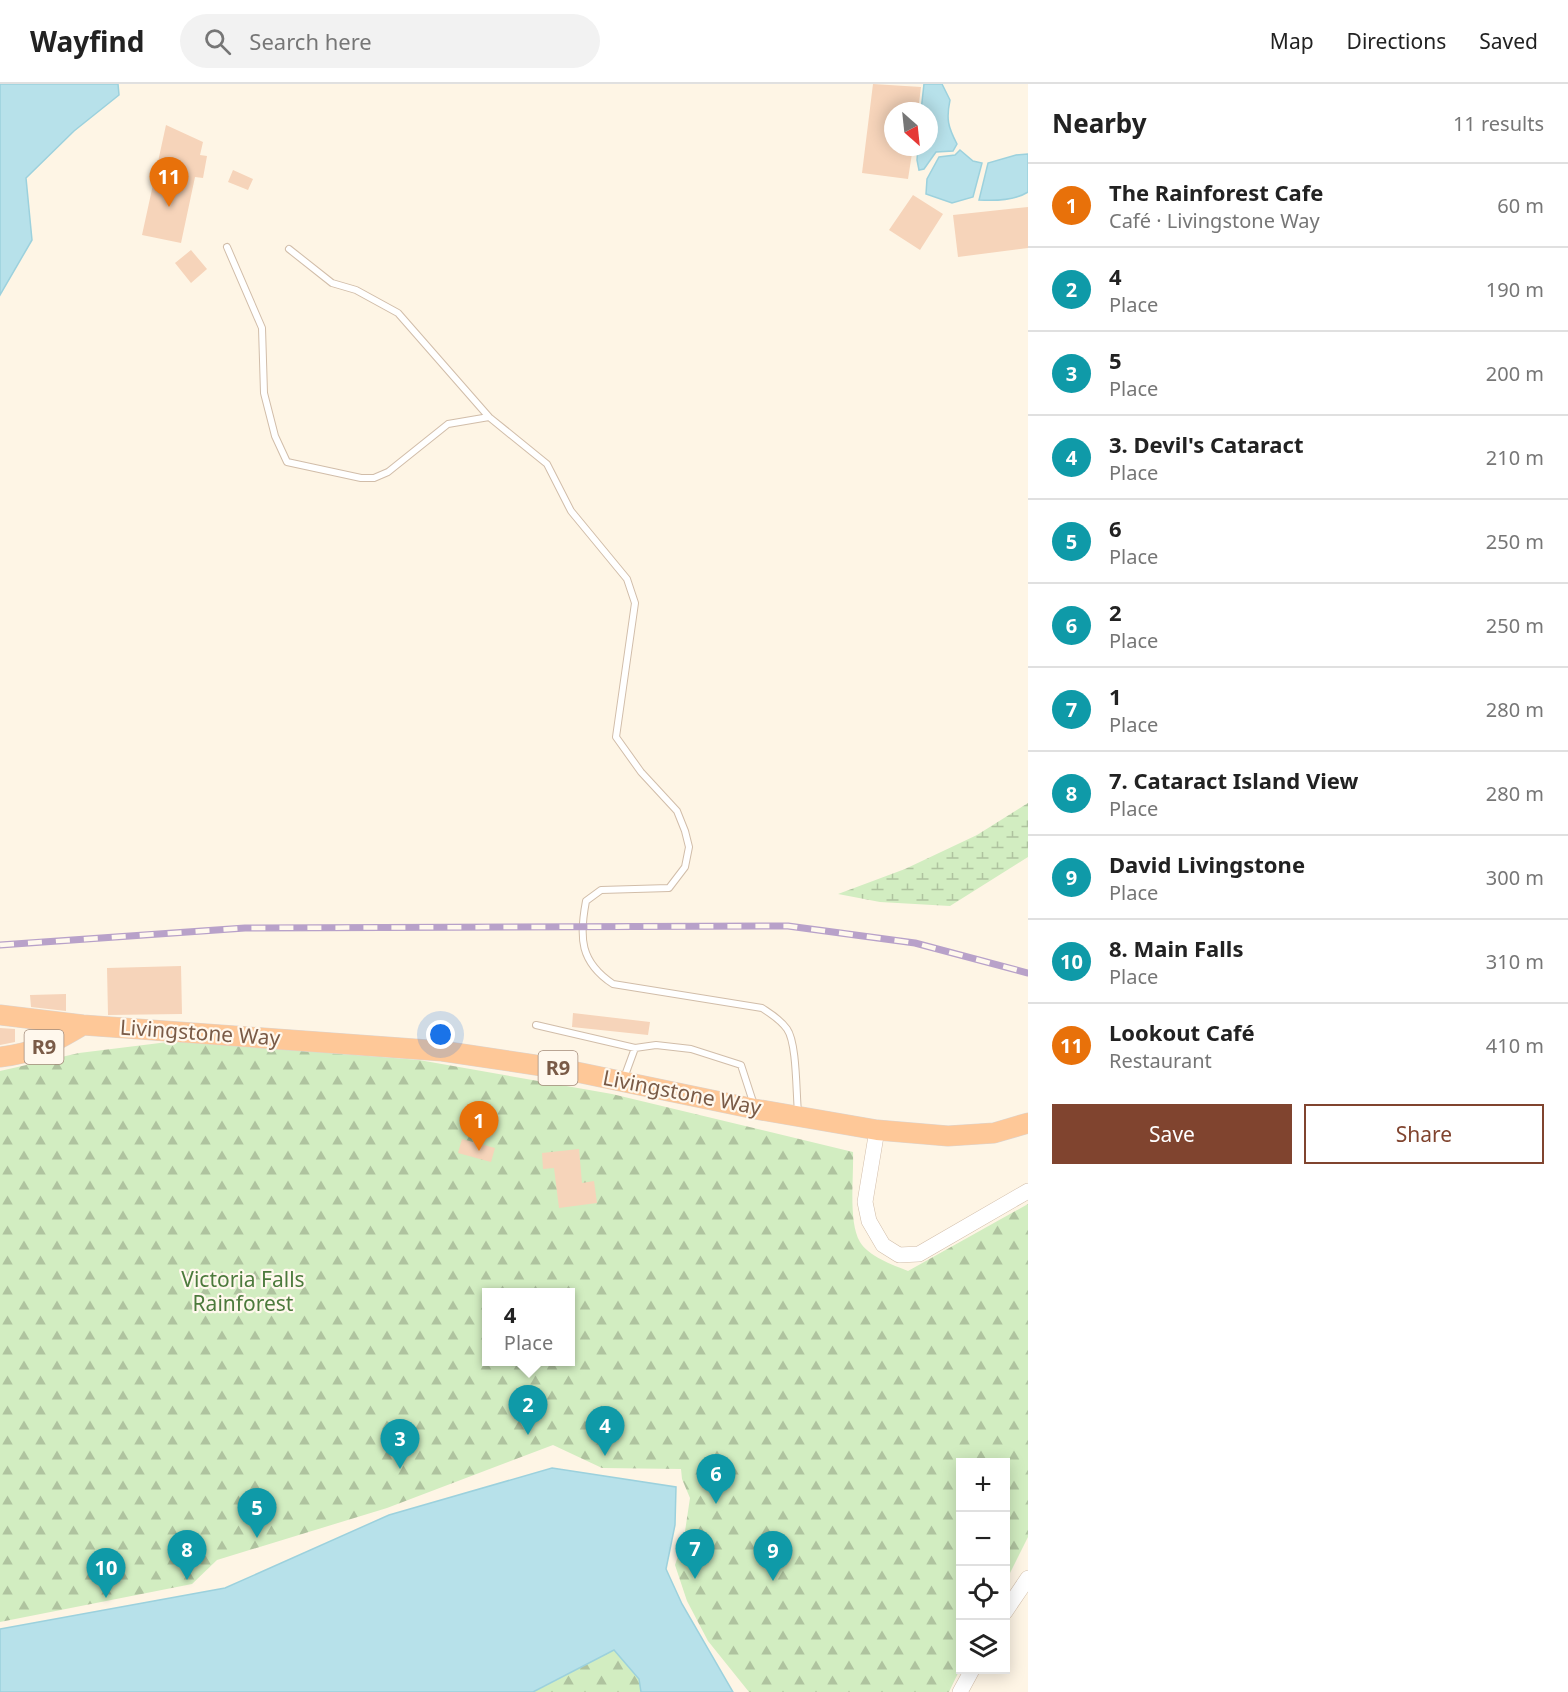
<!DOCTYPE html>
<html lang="en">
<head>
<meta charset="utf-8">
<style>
  :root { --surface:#fff; --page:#f2f2f2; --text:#222; --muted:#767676; --line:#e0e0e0; --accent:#80442f }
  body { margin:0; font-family:"Noto Sans",sans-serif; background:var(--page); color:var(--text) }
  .controls { position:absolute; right:18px; bottom:18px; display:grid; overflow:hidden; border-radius:0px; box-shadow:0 3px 15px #0003 }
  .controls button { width:54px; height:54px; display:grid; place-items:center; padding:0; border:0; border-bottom:2px solid var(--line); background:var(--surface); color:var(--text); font:30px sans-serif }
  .compass { position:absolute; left:884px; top:18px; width:54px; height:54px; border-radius:50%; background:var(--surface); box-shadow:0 3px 15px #0003; rotate:153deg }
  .you { position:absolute; left:441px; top:951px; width:21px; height:21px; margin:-15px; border:4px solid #fff; border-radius:50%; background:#1a73e8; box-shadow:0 0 0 9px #1a73e833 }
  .badge { display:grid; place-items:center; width:39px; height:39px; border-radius:50%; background:var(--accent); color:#fff; font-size:20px; font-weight:700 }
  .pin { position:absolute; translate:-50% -50px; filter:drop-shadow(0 2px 3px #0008) }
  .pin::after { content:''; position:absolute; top:32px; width:21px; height:18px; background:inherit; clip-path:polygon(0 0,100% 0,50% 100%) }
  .popup { position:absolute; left:482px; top:1204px; width:93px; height:78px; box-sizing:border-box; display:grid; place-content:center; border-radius:0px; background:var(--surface); filter:drop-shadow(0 2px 4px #0005); font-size:20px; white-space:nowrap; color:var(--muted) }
  .popup b { font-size:22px; color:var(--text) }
  .popup::after { content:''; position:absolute; left:50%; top:100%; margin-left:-12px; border:12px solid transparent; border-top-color:var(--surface) }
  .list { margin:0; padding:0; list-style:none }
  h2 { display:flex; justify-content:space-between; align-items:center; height:78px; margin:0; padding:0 24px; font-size:26px }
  h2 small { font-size:20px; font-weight:400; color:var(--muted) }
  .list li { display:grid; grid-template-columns:39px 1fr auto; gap:18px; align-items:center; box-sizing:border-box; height:84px; padding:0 24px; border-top:2px solid var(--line) }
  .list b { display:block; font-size:22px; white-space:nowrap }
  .list p { margin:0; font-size:20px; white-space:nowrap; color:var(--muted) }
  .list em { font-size:20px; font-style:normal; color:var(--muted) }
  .actions { display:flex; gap:12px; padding:18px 24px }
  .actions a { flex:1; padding:14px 0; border:2px solid var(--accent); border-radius:0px; text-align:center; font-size:21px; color:var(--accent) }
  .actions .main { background:var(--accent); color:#fff }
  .icon { flex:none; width:33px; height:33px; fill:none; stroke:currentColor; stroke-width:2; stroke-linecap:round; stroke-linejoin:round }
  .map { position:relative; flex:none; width:1028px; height:1608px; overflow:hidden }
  header { display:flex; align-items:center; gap:36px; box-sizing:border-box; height:84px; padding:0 30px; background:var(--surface); border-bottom:2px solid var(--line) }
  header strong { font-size:28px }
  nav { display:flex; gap:33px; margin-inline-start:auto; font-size:21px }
  .search { width:420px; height:54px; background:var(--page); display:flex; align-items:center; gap:15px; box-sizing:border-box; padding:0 21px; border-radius:33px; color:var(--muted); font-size:22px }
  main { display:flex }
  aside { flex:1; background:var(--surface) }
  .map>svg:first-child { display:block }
</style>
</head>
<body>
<header>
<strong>Wayfind</strong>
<div class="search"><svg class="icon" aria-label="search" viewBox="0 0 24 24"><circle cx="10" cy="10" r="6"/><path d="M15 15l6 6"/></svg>Search here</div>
<nav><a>Map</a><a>Directions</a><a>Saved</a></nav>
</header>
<main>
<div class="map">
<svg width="1028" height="1608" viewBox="0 0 1028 1608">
  <defs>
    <pattern id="forest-firs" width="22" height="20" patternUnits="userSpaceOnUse" patternTransform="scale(1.5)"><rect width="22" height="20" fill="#d2edc1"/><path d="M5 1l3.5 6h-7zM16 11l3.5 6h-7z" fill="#afc39f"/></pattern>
    <pattern id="wetland-marsh" width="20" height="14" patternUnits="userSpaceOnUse" patternTransform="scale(1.5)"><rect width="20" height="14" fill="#d2edc1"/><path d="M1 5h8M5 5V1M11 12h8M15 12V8" fill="none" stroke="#afc39f"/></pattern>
  </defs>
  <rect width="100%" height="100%" fill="#fef5e5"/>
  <path fill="url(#forest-firs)" fill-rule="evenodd" d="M 176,957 L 419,976 L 612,1010 L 853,1068 C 854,1092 848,1138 860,1158 C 868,1172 893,1181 908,1187 L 1028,1120 L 1028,1453 L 1006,1497 L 1005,1378 L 960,1378 L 960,1585 L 949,1608 L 749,1608 L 708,1557 L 687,1517 L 675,1481 L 684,1454 L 690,1414 L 682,1395 L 681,1385 L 602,1384 L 553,1361 L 387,1424 L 217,1476 L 192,1500 L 0,1538 L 0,987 L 79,969 ZM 486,1208 L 570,1208 L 570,1278 L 486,1278 Z
    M 614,1566 L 639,1595 L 641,1608 L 533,1608 Z"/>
  <path fill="url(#wetland-marsh)" d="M 1028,719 L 1028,773 L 950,822 L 880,818 L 838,810 L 905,785 L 977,751 Z"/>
  <path fill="#b7e1ea" stroke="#9cd1dd" stroke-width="1.5" d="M 0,0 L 118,0 L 119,11 L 74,47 L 26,94 L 32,156 L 0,211 Z
    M 924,0 L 942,0 L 950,16 C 946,35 948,43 957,60 L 953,67 L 936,68 L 924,85 L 919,86 L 917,76 L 918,63 L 929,63 L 929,27 L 921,27 Z
    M 960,66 L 973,77 L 982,79 L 973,113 L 952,119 L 926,110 L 927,95 L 939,73 L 955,71 Z
    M 1028,70 L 1028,108 C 1014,117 995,117 979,116 L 988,79 L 1016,71 Z
    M 552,1384 L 676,1403 L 675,1441 L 666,1485 L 682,1520 L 733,1608 L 641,1608 L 639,1595 L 614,1566 L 533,1608 L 0,1608 L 0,1545 L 225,1504 L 389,1431 Z"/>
  <path fill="#f6d4ba" d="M 873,0 L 921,3 L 918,27 L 893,27 L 893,63 L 913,63 L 908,95 L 862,89 Z
    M 166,41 L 203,58 L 200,71 L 207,72 L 203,94 L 195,93 L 181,159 L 142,151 Z
    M 233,86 L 253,95 L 248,106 L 228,98 Z
    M 913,111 L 943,130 L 920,166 L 889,146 Z
    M 1028,123 L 1028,164 L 958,173 L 953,131 Z
    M 191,166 L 207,185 L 191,199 L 175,179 Z
    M 181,882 L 182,930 L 108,931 L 107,884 Z
    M 66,910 L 66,927 L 31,923 L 30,911 Z
    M 573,929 L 650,938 L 648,951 L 572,943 Z
    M 0,944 L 15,945 L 15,958 L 0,961 Z
    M 462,1055 L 495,1064 L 491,1078 L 458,1069 Z
    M 579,1065 L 582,1099 L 594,1097 L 597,1119 L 559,1124 L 554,1084 L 543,1085 L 542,1069 Z"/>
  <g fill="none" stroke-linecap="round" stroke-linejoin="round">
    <g stroke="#d1bda9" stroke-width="8">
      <path id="service" d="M 227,163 L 262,244 L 264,309 L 275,352 L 287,378 L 361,394 L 374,394 L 388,388 L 448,340 L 489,333
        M 289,165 L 332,199 L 356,206 L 398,229 L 489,333 L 547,380 L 571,427 L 627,495 L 635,519 L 616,653 L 641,688 L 677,727 L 685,747 L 689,763 L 685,783 L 669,804 L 601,806 L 586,817 C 579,854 580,878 613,900 L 762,924 C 771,930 780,935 787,945 C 797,959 796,1009 798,1028
        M 536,941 L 635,964 L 656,961 L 691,965 L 741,981 L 754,1021
        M 624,994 L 635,964"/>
    </g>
    <g stroke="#d1bda9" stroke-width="16">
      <path id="tertiary" d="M 877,1046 L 865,1118 L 869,1137 L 883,1161 L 899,1171 L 919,1170 L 1028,1107
        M 1005,1528 L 1028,1494
        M 960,1608 L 972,1586"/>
    </g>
    <g stroke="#dcd4cf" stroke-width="21">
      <path id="trunk" d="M 0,931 L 83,941 L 442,967 L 562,985 L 755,1025 L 877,1046 L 948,1052 L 994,1049 L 1028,1039
        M 0,973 C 35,969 53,959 83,941"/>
    </g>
    <use href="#service" stroke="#fff" stroke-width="6"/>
    <use href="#tertiary" stroke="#fff" stroke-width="15"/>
    <use href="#trunk" stroke="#fec898" stroke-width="20"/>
    <g stroke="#b8a1c9" stroke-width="7">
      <path id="rail" d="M 0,861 L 245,844 L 788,842 L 915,859 L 1028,889"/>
    </g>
    <use href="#rail" stroke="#fff8ed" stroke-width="4.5" stroke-dasharray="14" stroke-linecap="butt"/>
  </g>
  <g text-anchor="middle" stroke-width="4.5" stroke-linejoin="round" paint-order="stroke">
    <g fill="#fff8ed" stroke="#a28a79" stroke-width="1.5">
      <rect x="24.5" y="946" width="39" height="34" rx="4.5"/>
      <rect x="538.5" y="967" width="39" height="34" rx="4.5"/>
    </g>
    <g font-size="20" font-weight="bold" fill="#7a5b47">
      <text x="44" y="970">R9</text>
      <text x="558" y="991">R9</text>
    </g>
    <g font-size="21" fill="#7a5b47" stroke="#fff8ed">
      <text transform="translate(200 949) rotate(4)" y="7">Livingstone Way</text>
      <text transform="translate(682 1009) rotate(11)" y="7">Livingstone Way</text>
    </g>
    <g font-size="21" fill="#4c7a3c" stroke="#fff8ed">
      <text x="243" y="1203">Victoria Falls<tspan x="243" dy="24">Rainforest</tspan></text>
    </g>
  </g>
</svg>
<div class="controls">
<button>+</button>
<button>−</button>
<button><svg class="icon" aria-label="locate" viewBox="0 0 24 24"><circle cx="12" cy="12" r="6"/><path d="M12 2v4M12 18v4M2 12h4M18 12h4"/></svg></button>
<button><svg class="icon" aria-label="layers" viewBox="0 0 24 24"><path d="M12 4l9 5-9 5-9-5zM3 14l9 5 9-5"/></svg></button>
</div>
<svg class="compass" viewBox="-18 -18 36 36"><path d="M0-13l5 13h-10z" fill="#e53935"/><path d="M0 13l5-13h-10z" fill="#767676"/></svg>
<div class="you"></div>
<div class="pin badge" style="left:479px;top:1067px;background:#e8710a">1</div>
<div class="pin badge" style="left:528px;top:1351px;background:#0f9aa8">2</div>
<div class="popup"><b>4</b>Place</div>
<div class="pin badge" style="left:400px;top:1385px;background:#0f9aa8">3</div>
<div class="pin badge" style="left:605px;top:1372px;background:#0f9aa8">4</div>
<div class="pin badge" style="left:257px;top:1454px;background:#0f9aa8">5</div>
<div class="pin badge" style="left:716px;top:1420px;background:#0f9aa8">6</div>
<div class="pin badge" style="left:695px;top:1495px;background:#0f9aa8">7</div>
<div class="pin badge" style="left:187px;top:1496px;background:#0f9aa8">8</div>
<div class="pin badge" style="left:773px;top:1497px;background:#0f9aa8">9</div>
<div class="pin badge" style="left:106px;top:1514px;background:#0f9aa8">10</div>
<div class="pin badge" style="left:169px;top:123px;background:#e8710a">11</div>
</div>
<aside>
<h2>Nearby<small>11 results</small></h2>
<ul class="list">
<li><span class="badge" style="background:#e8710a">1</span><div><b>The Rainforest Cafe</b><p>Café · Livingstone Way</p></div><em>60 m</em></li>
<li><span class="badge" style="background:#0f9aa8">2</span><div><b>4</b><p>Place</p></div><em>190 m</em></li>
<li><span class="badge" style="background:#0f9aa8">3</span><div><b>5</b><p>Place</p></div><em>200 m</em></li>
<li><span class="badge" style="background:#0f9aa8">4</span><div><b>3. Devil's Cataract</b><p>Place</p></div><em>210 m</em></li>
<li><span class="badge" style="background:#0f9aa8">5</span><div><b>6</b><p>Place</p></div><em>250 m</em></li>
<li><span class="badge" style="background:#0f9aa8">6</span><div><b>2</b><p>Place</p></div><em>250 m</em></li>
<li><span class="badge" style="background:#0f9aa8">7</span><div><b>1</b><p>Place</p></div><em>280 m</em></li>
<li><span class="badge" style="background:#0f9aa8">8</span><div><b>7. Cataract Island View</b><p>Place</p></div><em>280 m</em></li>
<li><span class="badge" style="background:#0f9aa8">9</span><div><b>David Livingstone</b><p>Place</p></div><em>300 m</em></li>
<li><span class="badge" style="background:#0f9aa8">10</span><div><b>8. Main Falls</b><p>Place</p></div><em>310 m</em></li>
<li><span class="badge" style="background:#e8710a">11</span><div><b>Lookout Café</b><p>Restaurant</p></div><em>410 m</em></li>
</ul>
<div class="actions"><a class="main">Save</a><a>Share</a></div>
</aside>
</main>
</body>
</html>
